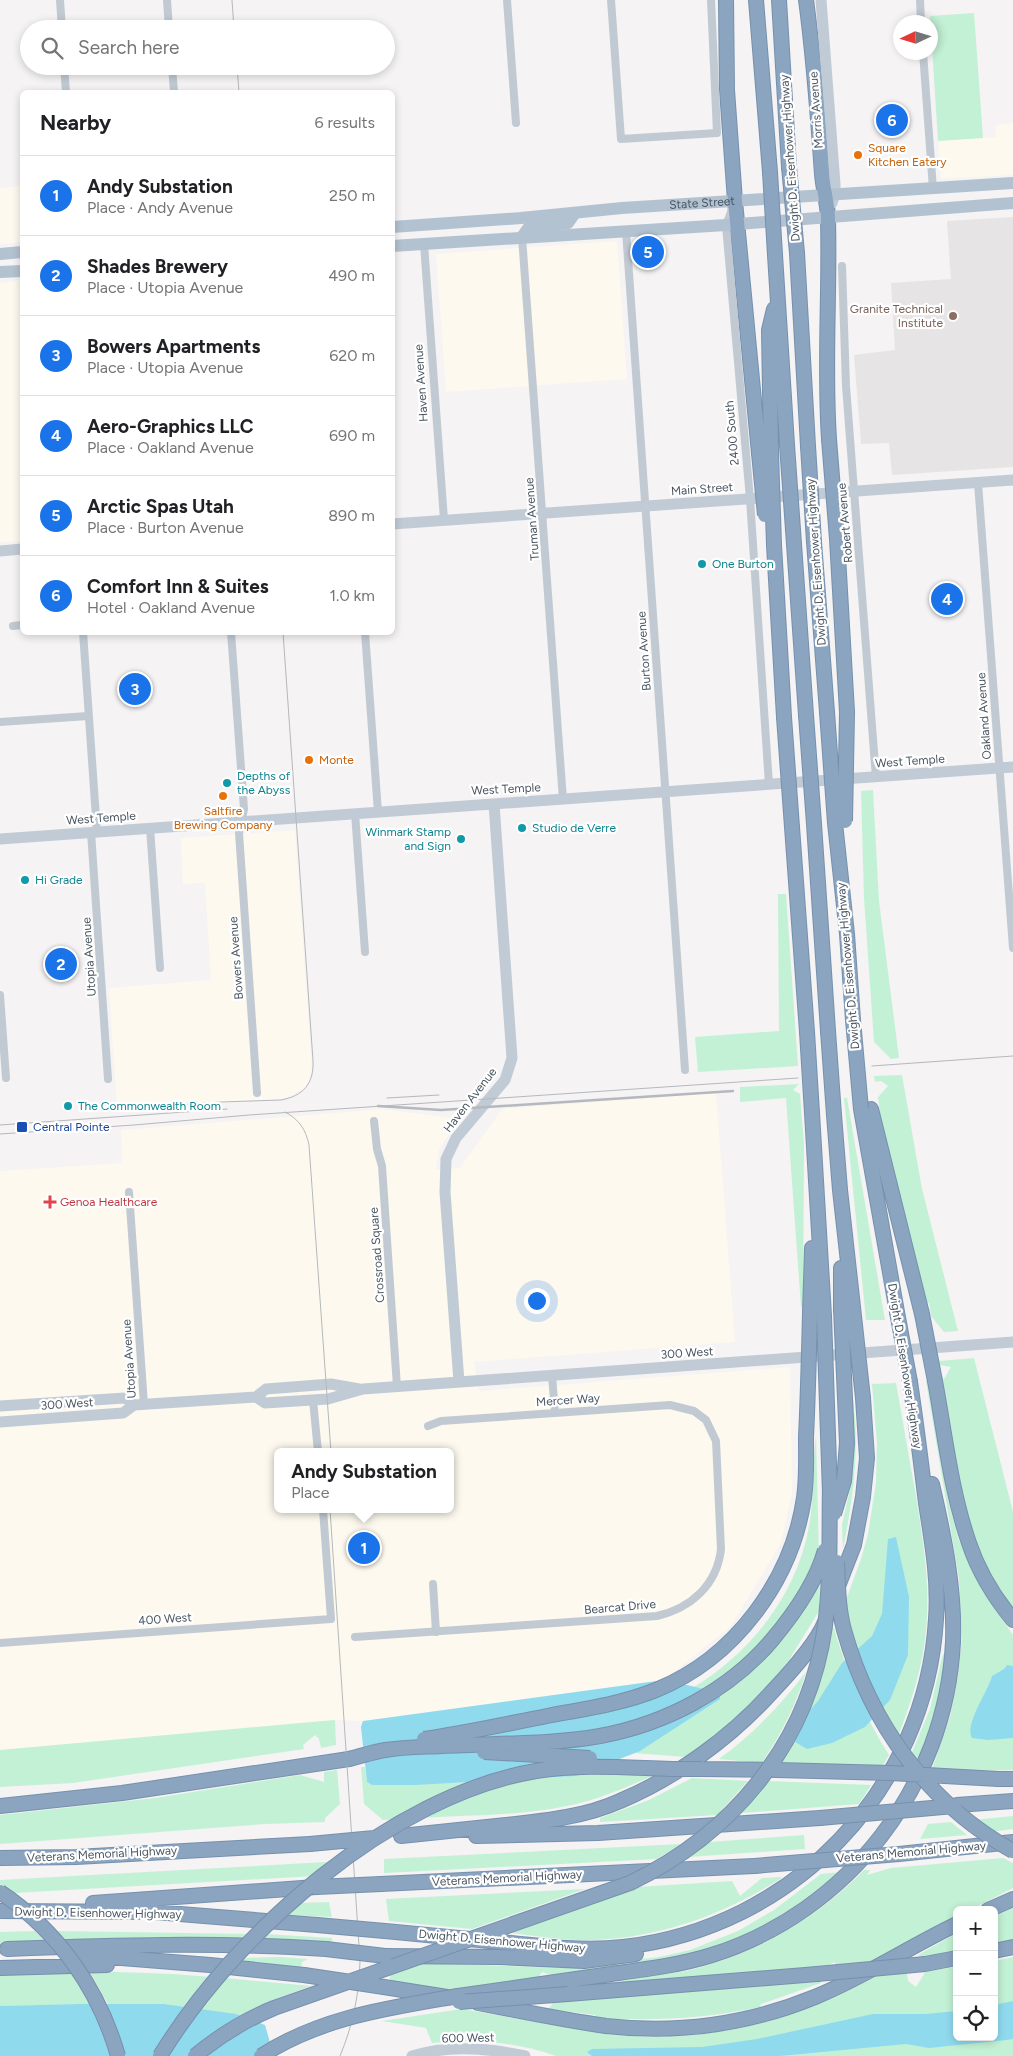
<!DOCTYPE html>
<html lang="en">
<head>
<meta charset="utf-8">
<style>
  :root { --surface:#fff; --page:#f6f6f6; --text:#202124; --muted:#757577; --line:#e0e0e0; --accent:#1a73e8 }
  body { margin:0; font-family:Figtree,sans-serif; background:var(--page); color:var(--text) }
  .controls { position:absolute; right:15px; bottom:15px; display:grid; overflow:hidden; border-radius:8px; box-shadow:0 2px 8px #0003 }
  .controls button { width:45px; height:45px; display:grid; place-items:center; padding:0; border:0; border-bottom:1px solid var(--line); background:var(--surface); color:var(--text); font:25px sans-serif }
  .compass { position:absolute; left:893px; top:15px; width:45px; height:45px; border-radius:50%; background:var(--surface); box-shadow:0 2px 8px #0003; rotate:266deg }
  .you { position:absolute; left:536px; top:1300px; width:18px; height:18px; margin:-12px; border:4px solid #fff; border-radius:50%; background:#1a73e8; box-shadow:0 0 0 8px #1a73e833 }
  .badge { display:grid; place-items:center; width:32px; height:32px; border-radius:50%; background:var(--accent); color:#fff; font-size:16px; font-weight:700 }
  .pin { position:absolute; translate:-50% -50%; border:2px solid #fff; box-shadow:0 1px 5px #0006 }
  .popup { position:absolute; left:274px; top:1448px; width:180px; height:65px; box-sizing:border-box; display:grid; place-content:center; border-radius:8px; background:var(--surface); filter:drop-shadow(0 1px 4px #0005); font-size:16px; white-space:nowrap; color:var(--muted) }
  .popup b { font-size:19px; color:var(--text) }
  .popup::after { content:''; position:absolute; left:50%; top:100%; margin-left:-10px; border:10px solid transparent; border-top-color:var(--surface) }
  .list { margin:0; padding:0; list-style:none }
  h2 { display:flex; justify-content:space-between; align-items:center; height:65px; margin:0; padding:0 20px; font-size:21px }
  h2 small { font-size:16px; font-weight:400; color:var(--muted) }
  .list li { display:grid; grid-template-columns:32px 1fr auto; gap:15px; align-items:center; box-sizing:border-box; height:80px; padding:0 20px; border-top:1px solid var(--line) }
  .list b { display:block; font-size:19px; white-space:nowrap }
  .list p { margin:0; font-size:16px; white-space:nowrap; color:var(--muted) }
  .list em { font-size:16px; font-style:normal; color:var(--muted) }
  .icon { flex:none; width:28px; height:28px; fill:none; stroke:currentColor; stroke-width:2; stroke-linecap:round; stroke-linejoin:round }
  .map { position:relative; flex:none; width:1013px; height:2056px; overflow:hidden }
  .search { position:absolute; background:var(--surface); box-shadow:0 2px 8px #0003; left:20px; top:20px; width:375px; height:55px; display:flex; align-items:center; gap:12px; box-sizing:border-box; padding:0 18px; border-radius:28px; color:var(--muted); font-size:19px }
  .panel { position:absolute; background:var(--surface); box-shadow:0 2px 8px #0003; left:20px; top:90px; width:375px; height:545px; border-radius:8px }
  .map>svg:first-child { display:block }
</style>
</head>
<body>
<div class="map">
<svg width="1013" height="2056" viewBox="0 0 1013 2056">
  <rect width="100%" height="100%" fill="#f5f3f3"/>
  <path fill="#fdf9ef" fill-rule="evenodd" d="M 1013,123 L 1013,175 L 941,179 L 938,141 L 996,137 L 995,125 Z
    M 22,186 L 22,242 L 0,244 L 0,188 Z
    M 617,241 L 627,379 L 446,392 L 436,254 Z
    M 22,280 L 22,541 L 0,542 L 0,283 Z
    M 295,830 L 312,1068 L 309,1081 L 305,1088 L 288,1097 L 280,1099 L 117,1107 L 109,988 L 211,980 L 205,883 L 183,884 L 181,838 Z
    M 716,1093 L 735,1342 L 474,1362 L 479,1391 L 790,1367 L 792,1493 L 781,1543 L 731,1626 L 664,1680 L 363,1721 L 330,1720 L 0,1750 L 0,1171 L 122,1163 L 121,1130 L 384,1109 L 459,1119 L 439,1150 L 436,1169 L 460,1168 L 502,1109 ZM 278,1452 L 450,1452 L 450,1509 L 278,1509 Z"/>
  <path fill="#e6e4e5" d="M 1013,217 L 1013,467 L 892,475 L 889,443 L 861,444 L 854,355 L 895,350 L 891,283 L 951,279 L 947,221 Z"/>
  <path fill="#c3f1d5" d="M 974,13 L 983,138 L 938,141 L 930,16 Z
    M 873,790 L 879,901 L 899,1058 L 891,1059 L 874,1042 L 864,898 L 861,791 Z
    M 778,894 L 786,894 L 798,1066 L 698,1072 L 695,1037 L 779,1031 Z
    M 902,1075 L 922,1189 L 958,1331 L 944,1332 L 931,1316 L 929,1303 L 925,1303 L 880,1113 L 878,1097 L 888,1086 L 881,1081 L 875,1082 L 874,1076 Z
    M 799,1084 L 793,1090 L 800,1094 L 804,1144 L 803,1307 L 801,1307 L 786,1098 L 740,1102 L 740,1087 Z
    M 844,1098 L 847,1098 L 885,1320 L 866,1320 Z
    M 974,1358 L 1013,1512 L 1013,1610 C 1001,1592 989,1574 980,1554 C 958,1499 952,1438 943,1381 L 951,1367 L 940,1365 L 939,1361 Z
    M 926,1381 L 927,1381 L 950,1508 L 958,1538 L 982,1590 L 1013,1635 L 1013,1770 L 931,1772 L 950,1717 L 958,1677 L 962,1638 L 959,1579 Z
    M 896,1383 C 903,1421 909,1459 916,1496 C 922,1535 929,1574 927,1614 C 926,1657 913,1698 897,1739 L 874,1698 L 851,1632 L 846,1600 L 861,1559 L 868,1534 L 876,1483 L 877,1443 L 872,1384 Z
    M 851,1391 C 854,1397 854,1409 855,1417 C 858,1462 852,1504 843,1549 L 842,1525 L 850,1489 L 853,1461 Z
    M 816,1435 L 819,1556 L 789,1611 L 746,1659 L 708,1689 L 694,1687 C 756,1649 803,1586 811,1512 C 814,1486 813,1461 816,1435 Z
    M 820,1580 L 819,1611 L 789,1660 L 763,1692 L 742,1714 L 723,1731 L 686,1757 L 634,1753 L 720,1695 Z
    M 832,1628 L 834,1628 C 847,1673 864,1716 889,1755 L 880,1770 L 780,1764 C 806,1722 824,1676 832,1628 Z
    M 943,1654 L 946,1655 L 941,1693 L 919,1763 L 910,1757 L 930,1709 Z
    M 806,1672 C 796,1705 781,1734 762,1763 L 719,1759 C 753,1734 781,1705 806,1672 Z
    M 335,1720 L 336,1745 L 321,1748 L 319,1739 L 315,1735 L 303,1745 L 304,1749 L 73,1783 L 0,1787 L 0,1750 Z
    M 361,1767 L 365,1767 L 367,1782 L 372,1785 L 472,1782 L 439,1795 L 395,1819 L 383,1820 L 364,1804 Z
    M 337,1770 L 340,1804 L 325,1818 L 325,1822 L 265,1824 L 0,1844 L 0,1815 L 155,1798 L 300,1775 L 324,1782 L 324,1772 Z
    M 587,1772 L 654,1775 C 626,1788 597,1800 567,1806 C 519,1816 469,1815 420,1818 C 454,1802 485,1788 522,1780 C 544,1775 566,1780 587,1772 Z
    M 692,1778 L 748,1781 L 717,1815 L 600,1822 L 600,1818 L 649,1800 Z
    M 768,1781 L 871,1785 L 859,1804 L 741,1813 Z
    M 1013,1816 L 1013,1829 L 990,1832 L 973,1820 Z
    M 951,1822 L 967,1835 L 920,1839 L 928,1824 Z
    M 804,1835 L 805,1849 L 688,1857 L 709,1842 Z
    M 681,1844 L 657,1859 L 384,1873 L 384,1859 Z
    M 1003,1858 L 1013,1863 L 1013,1888 L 970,1910 L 957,1910 L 957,1917 L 862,1966 L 836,1968 L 835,1962 L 817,1970 L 616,1984 C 625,1977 675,1974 690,1970 C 758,1952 815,1920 864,1870 L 870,1870 L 867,1875 L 891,1868 Z
    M 327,1862 L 327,1865 L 315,1876 L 14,1893 L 0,1884 L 0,1880 Z
    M 842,1872 C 808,1900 774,1925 733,1941 C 675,1962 612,1967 551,1975 L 542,1972 L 539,1977 L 444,1990 L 390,1981 L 390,1975 L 422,1963 L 564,1968 L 659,1957 L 690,1950 L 738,1931 L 774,1910 L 821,1874 Z
    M 780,1877 L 782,1878 C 724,1914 663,1937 594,1940 C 566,1941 538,1936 510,1933 L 637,1887 L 732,1881 L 740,1896 L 762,1878 Z
    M 585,1889 L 472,1929 L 389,1921 L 386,1899 Z
    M 329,1902 L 332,1917 L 286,1915 L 299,1903 Z
    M 1013,1908 L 1013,1946 L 994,1950 L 994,1916 Z
    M 35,1931 L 48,1944 L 0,1946 L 0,1932 Z
    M 56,1931 L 251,1934 L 240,1945 L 68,1943 Z
    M 957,1933 L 957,1956 L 925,1960 L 918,1955 Z
    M 265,1934 L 332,1938 L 333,1949 L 255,1945 Z
    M 279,1957 L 308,1959 L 302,1962 L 301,1968 L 241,1960 L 242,1958 Z
    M 1013,1957 L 1013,2056 L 556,2056 C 515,2042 475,2038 432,2043 L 426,2028 L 382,2021 L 462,2009 L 613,2035 L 653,2037 L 686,2036 L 737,2029 L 774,2020 L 812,2007 L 876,1976 L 907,1973 L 908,1981 L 916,1987 L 926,1971 L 957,1967 L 957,2037 L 994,2037 L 994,1961 Z
    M 89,1971 L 173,1974 L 211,1977 L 187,2008 L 164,2004 L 108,2004 Z
    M 71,1972 L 91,2004 L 0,2006 L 0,1975 Z
    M 225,1978 L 311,1986 L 267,2002 L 240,2016 L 199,2010 Z
    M 820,1981 L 821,1983 L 761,2004 L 760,2007 C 703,2019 655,2021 596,2018 L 595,2015 L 549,2009 L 554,2001 Z"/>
  <path fill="#90daee" d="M 896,1537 L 909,1597 L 908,1655 L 890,1700 L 865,1727 L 832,1743 L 807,1749 L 795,1742 L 800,1721 L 818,1701 L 842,1663 L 872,1636 L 882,1614 L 888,1539 Z
    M 1007,1665 L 1013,1666 L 1013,1738 L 988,1740 L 972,1738 C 964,1724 988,1692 992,1676 L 1004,1669 Z
    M 664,1680 L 705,1689 L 720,1695 L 720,1699 L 640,1751 L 576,1776 L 414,1785 L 372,1785 L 367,1782 L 361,1727 L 363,1721 Z
    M 1013,2001 L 1013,2039 L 1007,2040 L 929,2048 L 906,2044 L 780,2056 L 592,2056 L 587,2052 L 592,2049 L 702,2047 L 757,2039 L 873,2014 L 925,2014 L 957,2011 L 957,2037 L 994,2037 L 994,2005 Z
    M 79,2004 L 164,2004 L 236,2014 L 265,2025 L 274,2056 L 0,2056 L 0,2006 Z"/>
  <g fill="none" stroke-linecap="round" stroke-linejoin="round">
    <g stroke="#7690ad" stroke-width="16">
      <path id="highway" d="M 726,0 L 727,90 L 735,201 L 759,453
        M 756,0 L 770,172
        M 779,0 L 789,167
        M 806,0 C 814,58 818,116 822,174 C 823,189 828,204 828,219 C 830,292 824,365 829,439
        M 797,253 L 808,446
        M 775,255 L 787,445
        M 771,452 L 769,330 L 774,309
        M 837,539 L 847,712
        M 814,542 L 827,712
        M 794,544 L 806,715
        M 774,545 L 784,717
        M 835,823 L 847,934 L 853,1020
        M 814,824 L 828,1031
        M 792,827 L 807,1032
        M 861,1109 L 897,1312
        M 871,1109 L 922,1314
        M 812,1113 L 824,1316
        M 834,1115 L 840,1190 L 853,1307
        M 841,1268 L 841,1309
        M 810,1313 L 812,1248
        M 935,1381 C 945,1435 951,1491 969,1543 C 978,1570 995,1598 1013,1620
        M 838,1586 L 854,1545 L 863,1497 L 867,1458 L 863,1398
        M 702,1769 L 777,1770
        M 999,1779 L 1013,1779
        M 957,1805 L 1013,1801
        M 0,1806 L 122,1793 L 349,1759
        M 401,1836 C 436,1832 471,1829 506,1825 C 544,1821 585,1817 620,1801 C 675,1778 730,1738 770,1694 C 787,1676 816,1645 825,1622
        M 476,1836 L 598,1833 L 820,1818
        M 899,1854 L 1013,1842
        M 0,1858 L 76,1857 L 310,1844
        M 381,1884 L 754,1866
        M 93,1903 L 316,1887
        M 988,1910 L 1013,1899
        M 0,1911 L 155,1912 L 317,1925
        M 385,1931 C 427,1935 469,1939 511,1943 C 548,1947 585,1951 623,1947 C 793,1928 926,1790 936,1619 C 939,1580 932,1542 926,1503 C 921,1462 916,1422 910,1382
        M 7,1949 C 113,1945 220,1942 326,1949
        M 994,1951 L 1013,1947
        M 71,1954 L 210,1965 L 304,1975
        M 385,1956 L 499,1957 L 584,1961 L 636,1954
        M 925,1964 L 957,1958
        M 0,1968 L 107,1965
        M 384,1987 L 447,1997
        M 568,1994 L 817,1974
        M 458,1996 C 507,1989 555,1982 604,1975 C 640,1970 677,1966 712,1955 C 848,1912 946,1786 953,1642 C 955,1589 944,1536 932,1484
        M 478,2003 C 521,2011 563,2020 606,2026 C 677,2034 749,2024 815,1997 C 864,1977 909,1947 957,1924"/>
    </g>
    <path stroke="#c1cad2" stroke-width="8" d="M 60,0 L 62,29
      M 167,0 L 169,29
      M 507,0 L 516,123
      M 611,0 L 621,139 L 717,133 L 711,0
      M 920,0 L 921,22
      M 923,52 L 933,189
      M 64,66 L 66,92
      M 172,66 L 174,92
      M 733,207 L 726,225 L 727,237 L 750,499 L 769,785
      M 626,231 L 685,1070
      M 522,237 L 563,800
      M 424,244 L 444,520
      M 842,266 L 846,386 L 876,778
      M 978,483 L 1013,948
      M 13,626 L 22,625
      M 83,632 L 97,832
      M 231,632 L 244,809 L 239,833 L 257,1093
      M 365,632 L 378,812
      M 0,722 L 88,716
      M 355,813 L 365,952
      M 150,828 L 160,968
      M 91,832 L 108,1079
      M 0,995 L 6,1078
      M 374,1121 L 377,1149 L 382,1166 L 397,1387
      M 129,1192 L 144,1404
      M 552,1376 L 555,1412
      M 313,1400 L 318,1452
      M 433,1584 L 436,1632
      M 355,1637 L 657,1616 C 691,1608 717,1585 721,1549 L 716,1441 L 706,1420 L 694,1411 L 670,1405 L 441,1421 L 428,1426
      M 0,1643 L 331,1619 L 323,1509"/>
    <path stroke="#c1cbd6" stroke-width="11" d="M 821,0 L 835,184 L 835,194 L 832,203
      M 392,524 L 1013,480
      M 0,551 L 22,549
      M 0,839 L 1013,767
      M 459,1382 L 445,1192 L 446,1159 L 456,1138 L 505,1080 L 512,1058 L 494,804
      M 256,1397 L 265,1403 L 328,1399 L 363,1389 L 1013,1342
      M 0,1406 L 125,1398 L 134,1405
      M 0,1422 L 123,1413 L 134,1405 L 256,1397 L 266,1389 L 331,1384 L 359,1389
      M 412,2056 C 448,2045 488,2048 525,2056"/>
    <g stroke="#b3c2d1" stroke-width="12">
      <path id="s1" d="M 392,227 L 521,218 L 622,208 L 1013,183"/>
      <path d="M 522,237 L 529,227 L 568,223 L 575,213"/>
      <path d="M 392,246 L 726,225 L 1013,203"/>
      <path d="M 0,254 L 22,252"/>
      <path d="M 0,272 L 22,271"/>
    </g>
    <use href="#highway" stroke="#8ba5c1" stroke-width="14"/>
    <path stroke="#b5b8bd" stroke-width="1" d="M 232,0 L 234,29
      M 237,66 L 239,92
      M 872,1066 L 1013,1056
      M 387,1098 L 439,1095
      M 120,1109 L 221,1102 L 281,1100 C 303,1096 314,1084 313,1061 L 283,632
      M 285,1112 C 299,1119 306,1130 309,1145 L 331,1452
      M 0,1125 L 227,1109
      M 0,1134 L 134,1125 L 249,1115 L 798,1078
      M 330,1509 L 360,1961 C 359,1995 353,2025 340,2056"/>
    <path stroke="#b5b8bd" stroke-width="2.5" d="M 378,1106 L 441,1110 L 733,1091"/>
    <g stroke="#7690ad" stroke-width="16" stroke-linecap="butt">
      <path id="highway-bridge" d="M 789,167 L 797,253
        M 770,172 L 775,255
        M 829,439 L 837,539
        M 787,445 L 794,544
        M 808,446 L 814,542
        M 771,452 L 774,545
        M 759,453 L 765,515
        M 827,712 L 835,823
        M 806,715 L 814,824
        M 784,717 L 792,827
        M 845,821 L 847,712
        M 853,1020 L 861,1109
        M 828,1031 L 834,1115
        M 807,1032 L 812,1113
        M 853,1307 L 863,1398
        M 897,1312 L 910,1382
        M 922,1314 L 935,1381
        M 824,1316 L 830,1494
        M 834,1514 L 844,1481 L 847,1443 L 841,1309
        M 837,1562 C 838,1585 838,1608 844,1630 C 870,1723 928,1804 1013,1851
        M 424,1739 C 465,1733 506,1724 547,1716 C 584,1709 621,1704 656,1690 C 735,1658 792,1580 804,1498 C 807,1478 806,1457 806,1437 C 808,1396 809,1354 810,1313
        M 484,1752 L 590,1758
        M 349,1759 C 361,1756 373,1752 385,1750 C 404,1747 423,1747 442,1746 C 494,1743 549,1745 600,1736 C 665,1724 729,1691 772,1640 C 793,1615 816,1583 825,1550
        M 777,1770 L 890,1773 L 999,1779
        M 820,1818 L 954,1806
        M 310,1844 L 374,1838
        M 754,1866 L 899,1854
        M 316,1887 L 381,1884
        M 0,1892 C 58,1931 99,1989 118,2056
        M 317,1925 L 385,1931
        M 326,1949 L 385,1956
        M 817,1974 L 925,1964
        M 304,1975 L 384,1987
        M 459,2002 L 568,1994
        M 160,2056 C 236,1932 390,1796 536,1771 C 591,1762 647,1770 702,1769
        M 195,2056 C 219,2036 245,2020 274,2008 L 630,1883 C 734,1833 809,1742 825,1626 C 831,1580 829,1532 830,1486
        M 261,2056 C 321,2017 389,2008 458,1996"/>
    </g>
    <use href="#highway-bridge" stroke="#8ba5c1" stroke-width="14"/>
  </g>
  <g fill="#e8710a" stroke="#fff" stroke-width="2">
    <circle cx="858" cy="155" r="5"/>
    <circle cx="309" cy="760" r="5"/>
    <circle cx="223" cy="796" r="5"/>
  </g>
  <circle fill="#8d6e63" stroke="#fff" stroke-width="2" cx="953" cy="316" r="5"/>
  <g fill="#0f9aa8" stroke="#fff" stroke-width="2">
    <circle cx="702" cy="564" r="5"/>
    <circle cx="227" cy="783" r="5"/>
    <circle cx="522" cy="828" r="5"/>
    <circle cx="461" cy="839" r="5"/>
    <circle cx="25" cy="880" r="5"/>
    <circle cx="68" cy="1106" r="5"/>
  </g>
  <rect fill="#1a4fb4" stroke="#fff" stroke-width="2" x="16" y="1121" width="12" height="12" rx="2.5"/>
  <path fill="#e0444e" stroke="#fff" stroke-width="2" d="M47.5 1194.5h5v5h5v5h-5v5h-5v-5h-5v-5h5z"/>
  <g text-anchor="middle" stroke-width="4.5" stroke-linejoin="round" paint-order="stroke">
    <g font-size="12" fill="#4a5661" stroke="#fff">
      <text transform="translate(816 110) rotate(-94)" y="4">Morris Avenue</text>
      <text transform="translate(790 158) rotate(-94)" y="4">Dwight D. Eisenhower Highway</text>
      <text dy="4" stroke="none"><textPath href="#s1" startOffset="311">State Street</textPath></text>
      <text transform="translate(421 383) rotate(-94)" y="4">Haven Avenue</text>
      <text transform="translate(732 433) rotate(-95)" y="4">2400 South</text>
      <text transform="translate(702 489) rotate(-4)" y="4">Main Street</text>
      <text transform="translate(532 519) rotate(-94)" y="4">Truman Avenue</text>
      <text transform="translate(845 523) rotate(-95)" y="4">Robert Avenue</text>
      <text transform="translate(816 562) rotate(-94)" y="4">Dwight D. Eisenhower Highway</text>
      <text transform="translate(644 651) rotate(-94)" y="4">Burton Avenue</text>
      <text transform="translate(984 716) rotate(-94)" y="4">Oakland Avenue</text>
      <text transform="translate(910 761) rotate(-4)" y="4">West Temple</text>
      <text transform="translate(506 789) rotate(-3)" y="4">West Temple</text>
      <text transform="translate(101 818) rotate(-4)" y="4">West Temple</text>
      <text transform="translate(89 957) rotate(-94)" y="4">Utopia Avenue</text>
      <text transform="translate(236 958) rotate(-94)" y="4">Bowers Avenue</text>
      <text transform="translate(848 966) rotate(-95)" y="4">Dwight D. Eisenhower Highway</text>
      <text transform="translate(470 1100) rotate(-52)" y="4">Haven Avenue</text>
      <text transform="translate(377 1255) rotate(-94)" y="4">Crossroad Square</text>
      <text transform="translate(687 1353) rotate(-4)" y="4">300 West</text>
      <text transform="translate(129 1359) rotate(-94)" y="4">Utopia Avenue</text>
      <text transform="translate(905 1366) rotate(81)" y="4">Dwight D. Eisenhower Highway</text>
      <text transform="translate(568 1400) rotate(-4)" y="4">Mercer Way</text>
      <text transform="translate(67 1404) rotate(-4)" y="4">300 West</text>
      <text transform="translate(620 1607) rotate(-5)" y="4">Bearcat Drive</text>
      <text transform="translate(165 1619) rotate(-4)" y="4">400 West</text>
      <text transform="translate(911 1852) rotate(-5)" y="4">Veterans Memorial Highway</text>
      <text transform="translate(102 1854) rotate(-3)" y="4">Veterans Memorial Highway</text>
      <text transform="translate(507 1878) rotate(-3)" y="4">Veterans Memorial Highway</text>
      <text transform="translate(98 1913) rotate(1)" y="4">Dwight D. Eisenhower Highway</text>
      <text transform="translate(502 1941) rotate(5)" y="4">Dwight D. Eisenhower Highway</text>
      <text transform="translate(468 2038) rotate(-1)" y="4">600 West</text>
    </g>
    <g font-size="12" fill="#c56008" stroke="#fff" text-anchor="start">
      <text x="868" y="152">Square<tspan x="868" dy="14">Kitchen Eatery</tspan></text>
      <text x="319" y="764">Monte</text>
      <text x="223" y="815" text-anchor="middle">Saltfire<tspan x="223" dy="14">Brewing Company</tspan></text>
    </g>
    <g font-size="12" fill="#785e54" stroke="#fff" text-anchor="end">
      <text x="943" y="313">Granite Technical<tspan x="943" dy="14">Institute</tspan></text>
    </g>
    <g font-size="12" fill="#0d838f" stroke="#fff" text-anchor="start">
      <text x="712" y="568">One Burton</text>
      <text x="237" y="780">Depths of<tspan x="237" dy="14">the Abyss</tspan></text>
      <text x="532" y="832">Studio de Verre</text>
      <text x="451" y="836" text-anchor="end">Winmark Stamp<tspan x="451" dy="14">and Sign</tspan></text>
      <text x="35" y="884">Hi Grade</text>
      <text x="78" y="1110">The Commonwealth Room</text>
    </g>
    <g font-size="12" fill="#164399" stroke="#fff" text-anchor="start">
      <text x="33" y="1131">Central Pointe</text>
    </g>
    <g font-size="12" fill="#be3a42" stroke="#fff" text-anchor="start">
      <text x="60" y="1206">Genoa Healthcare</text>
    </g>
  </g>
</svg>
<div class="controls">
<button>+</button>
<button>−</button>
<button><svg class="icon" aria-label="locate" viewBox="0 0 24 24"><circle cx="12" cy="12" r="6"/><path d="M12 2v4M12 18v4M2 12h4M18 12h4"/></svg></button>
</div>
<svg class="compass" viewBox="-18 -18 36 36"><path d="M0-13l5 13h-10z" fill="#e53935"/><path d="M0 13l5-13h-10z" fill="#757577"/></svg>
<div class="you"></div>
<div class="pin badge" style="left:364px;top:1548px">1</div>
<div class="popup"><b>Andy Substation</b>Place</div>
<div class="pin badge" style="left:61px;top:964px">2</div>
<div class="pin badge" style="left:135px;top:689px">3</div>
<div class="pin badge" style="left:947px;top:599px">4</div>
<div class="pin badge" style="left:648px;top:252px">5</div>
<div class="pin badge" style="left:892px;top:120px">6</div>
<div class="search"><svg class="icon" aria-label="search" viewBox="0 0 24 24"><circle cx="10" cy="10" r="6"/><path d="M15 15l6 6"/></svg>Search here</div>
<section class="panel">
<h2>Nearby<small>6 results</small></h2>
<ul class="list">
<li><span class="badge">1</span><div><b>Andy Substation</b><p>Place · Andy Avenue</p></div><em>250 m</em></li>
<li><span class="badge">2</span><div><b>Shades Brewery</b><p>Place · Utopia Avenue</p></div><em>490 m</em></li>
<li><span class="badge">3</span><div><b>Bowers Apartments</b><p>Place · Utopia Avenue</p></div><em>620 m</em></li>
<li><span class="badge">4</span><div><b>Aero-Graphics LLC</b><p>Place · Oakland Avenue</p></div><em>690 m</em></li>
<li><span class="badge">5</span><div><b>Arctic Spas Utah</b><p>Place · Burton Avenue</p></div><em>890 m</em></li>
<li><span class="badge">6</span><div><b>Comfort Inn &amp; Suites</b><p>Hotel · Oakland Avenue</p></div><em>1.0 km</em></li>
</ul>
</section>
</div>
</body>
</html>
